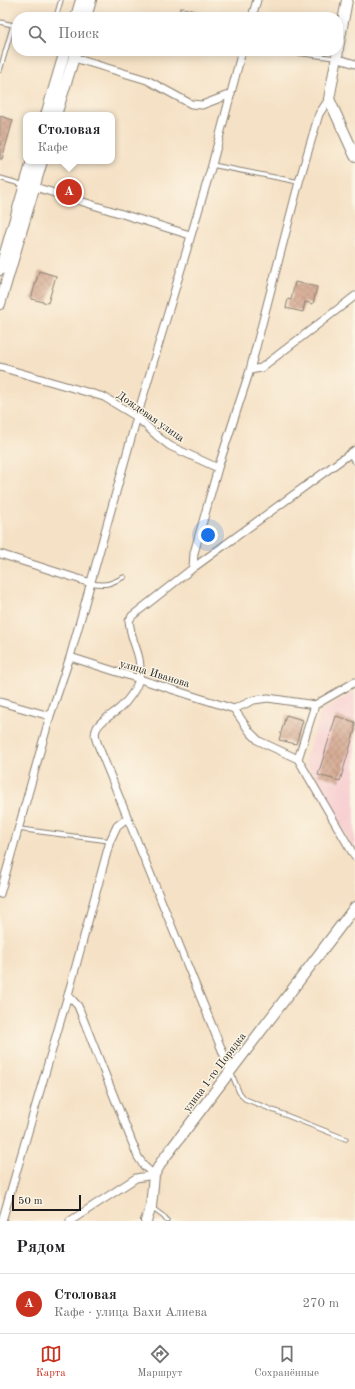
<!DOCTYPE html>
<html lang="ru">
<head>
<meta charset="utf-8">
<style>
  :root { --surface:#fff; --page:#f2f2f2; --text:#202124; --muted:#757577; --line:#e0e0e0; --accent:#c8321e }
  body { margin:0; font-family:"Old Standard TT",serif; background:var(--page); color:var(--text) }
  .scale { position:absolute; left:12px; bottom:10px; width:69px; box-sizing:border-box; padding-left:4px; border:2px solid #1c1c1c; border-top:0; font-size:11px; line-height:14px; white-space:nowrap; color:#1c1c1c; -webkit-text-stroke:3px #fcf5e5; paint-order:stroke }
  .you { position:absolute; left:208px; top:535px; width:14px; height:14px; margin:-10px; border:3px solid #fff; border-radius:50%; background:#1a73e8; box-shadow:0 0 0 6px #1a73e833 }
  .badge { display:grid; place-items:center; width:26px; height:26px; border-radius:50%; background:var(--accent); color:#fff; font-size:13px; font-weight:700 }
  .pin { position:absolute; translate:-50% -50%; border:2px solid #fff; box-shadow:0 1px 4px #0006 }
  .popup { position:absolute; left:23px; top:112px; width:92px; height:52px; box-sizing:border-box; display:grid; place-content:center; border-radius:8px; background:var(--surface); filter:drop-shadow(0 1px 3px #0005); font-size:13px; white-space:nowrap; color:var(--muted) }
  .popup b { font-size:15px; color:var(--text) }
  .popup::after { content:''; position:absolute; left:50%; top:100%; margin-left:-8px; border:8px solid transparent; border-top-color:var(--surface) }
  .list { margin:0; padding:0; list-style:none }
  h2 { display:flex; justify-content:space-between; align-items:center; height:52px; margin:0; padding:0 16px; font-size:17px }
  h2 small { font-size:13px; font-weight:400; color:var(--muted) }
  .list li { display:grid; grid-template-columns:26px 1fr auto; gap:12px; align-items:center; box-sizing:border-box; height:60px; padding:0 16px; border-top:1px solid var(--line) }
  .list b { display:block; font-size:15px; white-space:nowrap }
  .list p { margin:0; font-size:13px; white-space:nowrap; color:var(--muted) }
  .list em { font-size:13px; font-style:normal; color:var(--muted) }
  .icon { flex:none; width:22px; height:22px; fill:none; stroke:currentColor; stroke-width:2; stroke-linecap:round; stroke-linejoin:round }
  .map { position:relative; flex:none; width:355px; height:1221px; overflow:hidden }
  .search { position:absolute; background:var(--surface); box-shadow:0 2px 10px #0003; left:12px; right:12px; top:12px; height:44px; display:flex; align-items:center; gap:10px; box-sizing:border-box; padding:0 14px; border-radius:16px; color:var(--muted); font-size:15px }
  .sheet { height:112px; background:var(--surface) }
  nav { display:flex; justify-content:space-around; align-items:center; box-sizing:border-box; height:56px; border-top:1px solid var(--line); background:var(--surface); font-size:11px; color:var(--muted) }
  nav a { display:grid; justify-items:center; gap:2px }
  nav .on { color:var(--accent) }
  .map>svg:first-child { display:block }
</style>
</head>
<body>
<div class="map">
<svg width="355" height="1221" viewBox="0 0 355 1221">
  <defs>
    <pattern id="building-cross-hatch" width="8" height="8" patternUnits="userSpaceOnUse"><rect width="8" height="8" fill="#cc9880"/><path d="M0 0l8 8M0 8l8-8" fill="none" stroke="#a57b68"/></pattern>
  </defs>
  <rect width="100%" height="100%" fill="#fcf5e5"/>
  <filter id="ink" filterUnits="userSpaceOnUse"><feTurbulence type="fractalNoise" baseFrequency=".025" numOctaves="2"/><feDisplacementMap in="SourceGraphic" scale="8" xChannelSelector="R" yChannelSelector="G"/><feConvolveMatrix kernelMatrix="1 2 1 2 8 2 1 2 1" color-interpolation-filters="sRGB"/></filter>
  <filter id="wash" filterUnits="userSpaceOnUse"><feTurbulence type="fractalNoise" baseFrequency=".012" numOctaves="4" result="noise"/><feDisplacementMap in="SourceGraphic" scale="16" xChannelSelector="R" yChannelSelector="G"/><feGaussianBlur stdDeviation="0.9" result="paint"/><feColorMatrix in="noise" values="0 0 0 0 0 0 0 0 0 0 0 0 0 0 0 0 0 1.4 0 .05"/><feComposite in="paint" operator="in"/></filter>
  <g filter="url(#wash)">
    <rect width="100%" height="100%" fill="#f5e1c5"/>
    <path fill="#f7cfd2" d="M 355,691 L 355,851 L 305,761 L 320,713 Z"/>
    <g id="blocks">
      <path fill="url(#building-cross-hatch)" d="M 0,116 L 13,120 L 2,159 L 0,159 Z
        M 39,271 L 56,276 L 48,303 L 31,299 Z
        M 295,282 L 317,287 L 313,304 L 305,302 L 303,312 L 286,308 L 288,299 L 291,300 Z
        M 286,715 L 303,720 L 296,744 L 279,740 Z
        M 336,716 L 355,722 L 355,730 L 340,781 L 318,775 Z"/>
    </g>
  </g>
  <g filter="url(#ink)">
    <use href="#blocks" fill-opacity="0" stroke="#887e70" stroke-width="1"/>
    <g fill="none" stroke-linecap="round" stroke-linejoin="round">
      <g stroke="#887e70" stroke-width="5.5">
        <path id="lane" d="M 182,10 L 211,17
          M 56,17 L 61,0
          M 0,22 L 17,26
          M 282,51 L 335,58
          M 0,70 L 13,25
          M 212,165 L 299,182
          M 0,178 L 24,185
          M 91,583 C 106,586 110,584 124,577
          M 19,829 L 110,841
          M 231,1072 L 239,1092 L 245,1099 L 346,1139
          M 152,1208 L 163,1216 L 167,1221"/>
      </g>
      <g stroke="#887e70" stroke-width="9">
        <path id="street" d="M 252,17 L 257,0
          M 74,58 L 147,80 L 191,104 L 202,105 L 231,94
          M 336,58 L 355,64
          M 35,187 L 190,235
          M 0,367 L 104,397 L 137,417 L 157,436 L 170,446 L 218,468
          M 250,370 L 261,368 L 355,296
          M 351,453 L 355,460
          M 0,554 L 91,583
          M 193,568 L 194,553 L 218,468 L 250,370 L 299,182 L 319,114 L 329,99
          M 70,657 L 234,709 L 250,732 L 259,741 L 298,759
          M 355,682 L 315,705 L 298,759 L 355,857
          M 0,702 L 50,716
          M 234,709 L 254,700 L 268,698 L 315,705
          M 0,894 L 50,716 L 70,657 L 137,417 L 212,165 L 242,51
          M 68,995 L 78,1006 L 138,1157 L 144,1166 L 154,1175
          M 230,1070 L 98,745 C 96,740 94,735 96,730 C 99,721 112,715 119,709 C 127,702 137,689 139,678 C 143,656 133,647 130,627 L 129,621 L 132,616 L 193,568 L 355,450
          M 2,1221 L 68,995 L 110,841 L 117,826 L 127,818
          M 70,1221 L 136,1178 L 154,1175"/>
      </g>
      <g stroke="#887e70" stroke-width="12">
        <path id="secondary" d="M 76,17 L 81,0
          M 86,17 L 91,0
          M 338,48 L 347,0
          M 338,51 L 329,99 L 355,156
          M 46,115 L 65,51
          M 56,115 L 76,51
          M 0,270 L 32,161
          M 0,304 L 42,161
          M 146,1221 L 151,1207 L 154,1175 L 162,1161 L 355,907"/>
      </g>
      <use href="#lane" stroke="#fff" stroke-width="3.5"/>
      <use href="#street" stroke="#fff" stroke-width="7"/>
      <use href="#secondary" stroke="#fff" stroke-width="10"/>
    </g>
  </g>
  <g text-anchor="middle" stroke-width="3" stroke-linejoin="round" paint-order="stroke">
    <g font-size="11" fill="#1c1c1c" stroke="#fcf5e5">
      <text transform="translate(151 416) rotate(35)" y="4">Дождевая улица</text>
      <text transform="translate(155 673) rotate(17)" y="4">улица Иванова</text>
      <text transform="translate(214 1072) rotate(-53)" y="4">улица 1-го Порядка</text>
    </g>
  </g>
</svg>
<div class="scale">50 m</div>
<div class="you"></div>
<div class="pin badge" style="left:69px;top:192px">A</div>
<div class="popup"><b>Столовая</b>Кафе</div>
<div class="search"><svg class="icon" aria-label="search" viewBox="0 0 24 24"><circle cx="10" cy="10" r="6"/><path d="M15 15l6 6"/></svg>Поиск</div>
</div>
<section class="sheet">
<h2>Рядом<small></small></h2>
<ul class="list">
<li><span class="badge">A</span><div><b>Столовая</b><p>Кафе · улица Вахи Алиева</p></div><em>270 m</em></li>
</ul>
</section>
<nav>
<a class="on"><svg class="icon" aria-label="map" viewBox="0 0 24 24"><path d="M3 6l6-2 6 2 6-2v14l-6 2-6-2-6 2zM9 4v14M15 6v14"/></svg>Карта</a>
<a><svg class="icon" aria-label="directions" viewBox="0 0 24 24"><path d="M12 3l9 9-9 9-9-9zM9 14v-3h6M13 9l2 2-2 2"/></svg>Маршрут</a>
<a><svg class="icon" aria-label="saved" viewBox="0 0 24 24"><path d="M7 4h10v16l-5-4-5 4z"/></svg>Сохранённые</a>
</nav>
</body>
</html>
